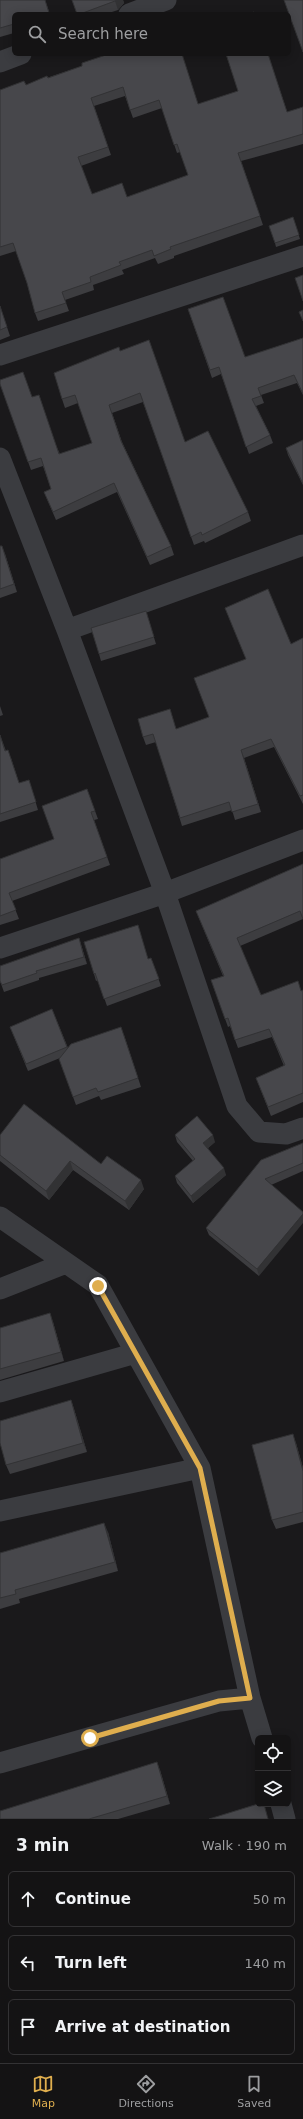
<!DOCTYPE html>
<html lang="en">
<head>
<meta charset="utf-8">
<style>
  :root { --surface:#141314; --page:#212022; --text:#f1f3f6; --muted:#9d9ea0; --line:#333234; --accent:#dfae4e }
  body { margin:0; font-family:"DejaVu Sans",sans-serif; background:var(--page); color:var(--text) }
  .controls { position:absolute; right:12px; bottom:12px; display:grid; overflow:hidden; border-radius:6px; box-shadow:0 2px 10px #0003 }
  .controls button { width:36px; height:36px; display:grid; place-items:center; padding:0; border:0; border-bottom:1px solid var(--line); background:var(--surface); color:var(--text); font:20px sans-serif }
  .stop { position:absolute; width:12px; height:12px; margin:-9px; border:3px solid #dfae4e; border-radius:50%; background:#fff }
  .stop.end { background:#dfae4e; border-color:#fff; box-shadow:0 1px 4px #0008 }
  .list { margin:0; padding:0; list-style:none }
  h2 { display:flex; justify-content:space-between; align-items:center; height:52px; margin:0; padding:0 16px; font-size:17px }
  h2 small { font-size:13px; font-weight:400; color:var(--muted) }
  .list li { display:grid; grid-template-columns:26px 1fr auto; gap:12px; align-items:center; box-sizing:border-box; height:56px; margin:0 8px 8px; padding:0 8px; border:1px solid var(--line); border-radius:6px }
  .list b { display:block; font-size:15px; white-space:nowrap }
  .list em { font-size:13px; font-style:normal; color:var(--muted) }
  .icon { flex:none; width:22px; height:22px; fill:none; stroke:currentColor; stroke-width:2; stroke-linecap:round; stroke-linejoin:round }
  .map { position:relative; flex:none; width:303px; height:1819px; overflow:hidden }
  .search { position:absolute; background:var(--surface); box-shadow:0 2px 10px #0003; left:12px; right:12px; top:12px; height:44px; display:flex; align-items:center; gap:10px; box-sizing:border-box; padding:0 14px; border-radius:6px; color:var(--muted); font-size:15px }
  .sheet { height:244px; background:var(--surface) }
  nav { display:flex; justify-content:space-around; align-items:center; box-sizing:border-box; height:56px; border-top:1px solid var(--line); background:var(--surface); font-size:11px; color:var(--muted) }
  nav a { display:grid; justify-items:center; gap:2px }
  nav .on { color:var(--accent) }
  .map>svg:first-child { display:block }
</style>
</head>
<body>
<div class="map">
<svg width="303" height="1819" viewBox="0 0 303 1819">
  <rect width="100%" height="100%" fill="#1a191b"/>
  <g fill="none" stroke-linecap="round" stroke-linejoin="round">
    <path stroke="#3b3c40" stroke-width="21" d="M 129,14 L 166,0
      M 0,62 L 21,54
      M 0,355 L 303,256
      M 0,458 L 67,630 L 165,893 L 237,1106 L 259,1132 L 286,1134 L 303,1128
      M 67,630 L 303,545
      M 0,948 L 165,893 L 303,840
      M 0,1217 L 98,1285 L 200,1468 L 250,1698 L 262,1738
      M 0,1289 L 66,1263
      M 0,1392 L 136,1353
      M 0,1511 L 200,1468
      M 0,1763 L 219,1701 L 250,1698
      M 281,1804 L 285,1819"/>
  </g>
  <path fill="#3d3d40" fill-rule="evenodd" d="M 0,0 L 45,0 L 50,14 L 14,14 L 14,33 L 0,37 Z
    M 72,0 L 123,0 L 124,3 L 118,10 L 106,14 L 77,14 Z
    M 226,54 L 268,54 L 287,112 L 303,107 L 303,144 L 241,161 L 263,225 L 174,256 L 174,258 L 158,264 L 155,258 L 122,270 L 124,274 L 93,285 L 94,290 L 65,300 L 69,311 L 38,321 L 35,313 L 27,283 L 16,251 L 0,256 L 0,90 L 26,85 L 82,66 L 199,104 L 238,91 ZM 125,96 L 133,118 L 162,108 L 177,153 L 180,152 L 188,175 L 127,197 L 92,194 L 81,166 L 111,155 L 94,106 Z
    M 293,217 L 300,239 L 276,247 L 275,243 Z
    M 0,306 L 10,336 L 0,340 Z
    M 188,309 L 245,357 L 303,338 L 303,395 L 297,383 L 261,395 L 264,403 L 256,406 L 270,435 L 273,443 L 249,454 L 221,374 L 212,378 Z
    M 120,351 L 185,442 L 248,512 L 251,521 L 205,543 L 204,541 L 194,545 L 143,402 L 112,413 L 122,442 L 171,546 L 174,555 L 150,565 L 117,492 L 56,520 L 44,492 L 51,489 L 43,466 L 31,470 L 0,384 L 32,397 L 60,454 L 92,443 L 78,403 L 65,408 L 62,399 Z
    M 303,440 L 303,485 L 288,455 L 286,448 Z
    M 0,546 L 5,554 L 17,592 L 0,598 Z
    M 225,608 L 291,644 L 303,638 L 303,804 L 274,747 L 244,758 L 261,812 L 235,820 L 232,810 L 182,826 L 156,742 L 146,745 L 143,737 L 170,709 L 176,729 L 209,717 L 246,659 Z
    M 146,611 L 156,644 L 101,661 L 99,654 Z
    M 0,706 L 3,715 L 0,716 Z
    M 0,735 L 6,751 L 11,758 L 19,783 L 29,780 L 38,810 L 0,822 Z
    M 87,789 L 98,819 L 94,820 L 110,865 L 12,901 L 19,919 L 0,925 L 0,859 L 54,839 Z
    M 303,864 L 303,919 L 240,946 L 261,995 L 301,991 L 303,990 L 303,1102 L 271,1116 L 256,1078 L 284,1066 L 272,1037 L 238,1048 L 230,1026 L 228,1027 L 211,980 L 223,976 L 196,911 Z
    M 140,933 L 148,959 L 151,958 L 161,986 L 107,1006 L 98,980 L 96,981 L 94,974 Z
    M 79,938 L 87,964 L 39,978 L 39,980 L 4,992 L 0,981 Z
    M 52,1009 L 68,1048 L 124,1035 L 141,1087 L 101,1100 L 99,1096 L 76,1105 L 59,1059 L 60,1058 L 28,1071 L 10,1027 Z
    M 0,1135 L 101,1164 L 144,1189 L 129,1210 L 73,1170 L 49,1200 L 0,1161 Z
    M 175,1135 L 215,1142 L 208,1148 L 226,1175 L 193,1203 L 177,1183 L 175,1176 L 193,1161 L 177,1142 Z
    M 303,1143 L 303,1171 L 271,1185 L 259,1276 L 209,1235 L 206,1228 Z
    M 53,1322 L 64,1361 L 0,1380 L 0,1328 Z
    M 71,1400 L 74,1409 L 87,1452 L 10,1474 L 6,1465 Z
    M 296,1443 L 303,1468 L 303,1522 L 276,1529 L 272,1520 Z
    M 108,1532 L 118,1571 L 19,1599 L 20,1603 L 0,1609 L 0,1553 Z
    M 160,1770 L 170,1804 L 118,1819 L 0,1819 Z"/>
  <path fill="#323234" d="M 117,0 L 123,0 L 124,3 L 118,10 L 115,1 Z
    M 2,546 L 5,554 L 17,592 L 14,584 Z
    M 241,750 L 244,758 L 261,812 L 258,804 Z
    M 79,938 L 81,945 L 87,964 L 84,957 Z
    M 213,1135 L 215,1142 L 206,1150 L 203,1143 Z
    M 70,1161 L 73,1170 L 49,1200 L 46,1191 Z
    M 224,1168 L 226,1175 L 193,1203 L 191,1196 Z
    M 141,1180 L 144,1189 L 129,1210 L 125,1201 Z
    M 303,1214 L 303,1223 L 259,1276 L 257,1269 Z
    M 50,1313 L 53,1322 L 64,1361 L 61,1352 Z
    M 71,1400 L 74,1409 L 87,1452 L 83,1443 Z
    M 293,1434 L 296,1443 L 303,1468 L 303,1471 Z
    M 104,1523 L 108,1532 L 118,1571 L 115,1562 Z
    M 157,1762 L 160,1770 L 170,1804 L 167,1796 Z"/>
  <path fill="#47474b" stroke="#323234" fill-rule="evenodd" d="M 0,0 L 45,0 L 49,13 L 45,14 L 14,14 L 14,24 L 0,28 Z
    M 72,0 L 117,0 L 115,1 L 80,14 L 77,14 Z
    M 284,0 L 303,0 L 303,52 L 289,14 Z
    M 254,12 L 255,14 L 248,14 Z
    M 109,54 L 182,54 L 198,104 L 238,91 L 226,54 L 268,54 L 287,112 L 303,107 L 303,134 L 238,153 L 260,216 L 170,247 L 171,249 L 154,256 L 152,250 L 119,262 L 121,265 L 90,277 L 91,282 L 62,292 L 66,303 L 35,313 L 27,283 L 13,243 L 0,247 L 0,90 L 24,81 L 26,85 L 47,76 L 48,78 L 82,66 L 82,63 ZM 123,87 L 130,110 L 159,100 L 174,145 L 177,144 L 188,175 L 127,197 L 122,183 L 92,194 L 78,157 L 108,147 L 91,98 Z
    M 293,217 L 299,235 L 275,243 L 269,226 Z
    M 303,275 L 303,301 L 295,278 Z
    M 223,297 L 245,357 L 303,338 L 303,394 L 294,375 L 258,388 L 261,396 L 252,399 L 270,435 L 246,447 L 219,367 L 210,370 L 188,309 Z
    M 0,306 L 7,327 L 0,330 Z
    M 303,310 L 303,321 L 299,312 Z
    M 149,340 L 185,442 L 208,431 L 248,512 L 202,535 L 201,532 L 191,537 L 140,393 L 109,405 L 121,441 L 171,546 L 147,557 L 114,483 L 53,512 L 44,492 L 51,489 L 41,458 L 28,462 L 0,384 L 0,380 L 23,372 L 32,397 L 39,395 L 59,454 L 92,443 L 75,395 L 62,399 L 54,373 L 119,347 L 120,351 Z
    M 303,440 L 303,484 L 286,448 Z
    M 0,546 L 2,546 L 14,584 L 0,589 Z
    M 268,589 L 291,644 L 303,638 L 303,795 L 300,796 L 271,739 L 241,750 L 258,804 L 232,812 L 229,802 L 180,818 L 153,734 L 143,737 L 138,719 L 170,709 L 176,729 L 209,717 L 194,678 L 246,659 L 225,608 Z
    M 146,611 L 154,637 L 99,654 L 91,628 Z
    M 0,735 L 5,751 L 8,750 L 19,783 L 29,780 L 36,802 L 0,814 Z
    M 87,789 L 95,811 L 91,812 L 107,857 L 9,893 L 16,910 L 0,916 L 0,859 L 54,839 L 42,806 Z
    M 303,864 L 303,919 L 300,911 L 237,938 L 261,995 L 298,981 L 301,991 L 303,990 L 303,1093 L 268,1107 L 256,1078 L 285,1065 L 269,1029 L 235,1040 L 228,1018 L 225,1019 L 211,980 L 224,976 L 196,911 Z
    M 138,925 L 148,959 L 151,958 L 159,979 L 104,999 L 95,973 L 94,974 L 84,942 Z
    M 79,938 L 84,957 L 36,971 L 37,973 L 2,985 L 0,981 L 0,966 Z
    M 52,1009 L 67,1047 L 26,1064 L 10,1027 Z
    M 121,1027 L 138,1078 L 98,1092 L 96,1088 L 73,1097 L 59,1059 L 71,1044 Z
    M 24,1104 L 101,1164 L 107,1156 L 141,1180 L 125,1201 L 70,1161 L 46,1191 L 0,1155 L 0,1135 Z
    M 197,1116 L 213,1135 L 203,1143 L 224,1168 L 191,1196 L 175,1176 L 195,1159 L 175,1135 Z
    M 303,1143 L 303,1163 L 265,1179 L 303,1212 L 303,1214 L 257,1269 L 206,1228 L 261,1160 Z
    M 50,1313 L 61,1352 L 0,1369 L 0,1328 Z
    M 71,1400 L 83,1443 L 6,1465 L 0,1443 L 0,1421 Z
    M 293,1434 L 303,1471 L 303,1512 L 272,1520 L 252,1445 Z
    M 104,1523 L 115,1562 L 15,1590 L 16,1594 L 0,1598 L 0,1553 Z
    M 157,1762 L 167,1796 L 89,1819 L 0,1819 L 0,1811 Z
    M 258,1804 L 264,1804 L 268,1819 L 209,1819 Z"/>
  <g fill="none" stroke-linecap="round" stroke-linejoin="round">
    <path stroke="#dfae4e" stroke-width="5" d="M 90,1738 L 219,1701 L 250,1698 L 200,1468 L 98,1286"/>
  </g>
</svg>
<div class="controls">
<button><svg class="icon" aria-label="locate" viewBox="0 0 24 24"><circle cx="12" cy="12" r="6"/><path d="M12 2v4M12 18v4M2 12h4M18 12h4"/></svg></button>
<button><svg class="icon" aria-label="layers" viewBox="0 0 24 24"><path d="M12 4l9 5-9 5-9-5zM3 14l9 5 9-5"/></svg></button>
</div>
<div class="stop" style="left:90px;top:1738px"></div>
<div class="stop end" style="left:98px;top:1286px"></div>
<div class="search"><svg class="icon" aria-label="search" viewBox="0 0 24 24"><circle cx="10" cy="10" r="6"/><path d="M15 15l6 6"/></svg>Search here</div>
</div>
<section class="sheet">
<h2>3 min<small>Walk · 190 m</small></h2>
<ul class="list">
<li><svg class="icon" aria-label="ahead" viewBox="0 0 24 24"><path d="M12 20V5M6 11l6-6 6 6"/></svg><div><b>Continue</b></div><em>50 m</em></li>
<li><svg class="icon" aria-label="left" viewBox="0 0 24 24"><path d="M17 20v-9H6M10 6l-5 5 5 5"/></svg><div><b>Turn left</b></div><em>140 m</em></li>
<li><svg class="icon" aria-label="arrive" viewBox="0 0 24 24"><path d="M6 21V4h12l-3 4 3 4H6"/></svg><div><b>Arrive at destination</b></div></li>
</ul>
</section>
<nav>
<a class="on"><svg class="icon" aria-label="map" viewBox="0 0 24 24"><path d="M3 6l6-2 6 2 6-2v14l-6 2-6-2-6 2zM9 4v14M15 6v14"/></svg>Map</a>
<a><svg class="icon" aria-label="directions" viewBox="0 0 24 24"><path d="M12 3l9 9-9 9-9-9zM9 14v-3h6M13 9l2 2-2 2"/></svg>Directions</a>
<a><svg class="icon" aria-label="saved" viewBox="0 0 24 24"><path d="M7 4h10v16l-5-4-5 4z"/></svg>Saved</a>
</nav>
</body>
</html>
